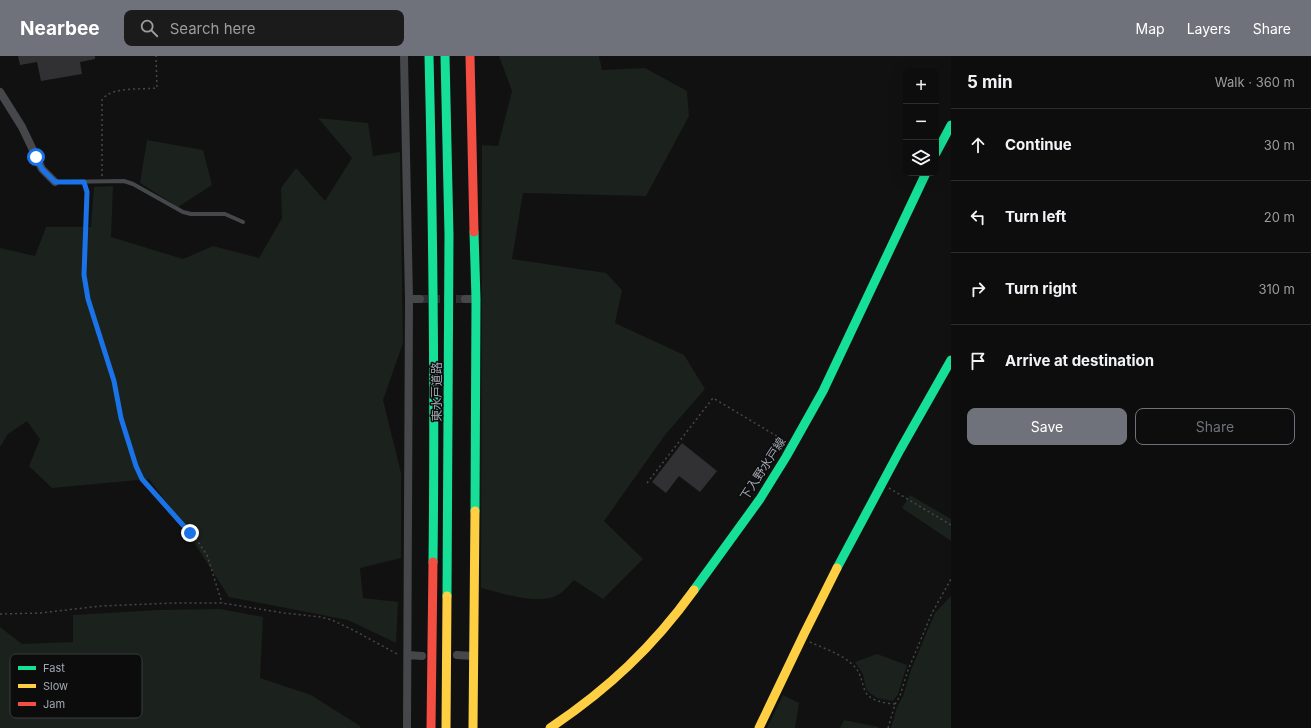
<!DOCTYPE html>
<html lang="en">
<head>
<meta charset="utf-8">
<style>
  :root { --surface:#0d0d0d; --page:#1b1b1b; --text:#f1f3f6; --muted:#9a9c9d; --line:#2d2d2e; --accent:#6f727a }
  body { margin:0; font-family:Inter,"Noto Sans JP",sans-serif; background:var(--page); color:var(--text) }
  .controls { position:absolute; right:12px; top:12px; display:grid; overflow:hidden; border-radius:8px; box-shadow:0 4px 16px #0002 }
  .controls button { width:36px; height:36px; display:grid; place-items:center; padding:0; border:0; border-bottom:1px solid var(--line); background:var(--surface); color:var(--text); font:20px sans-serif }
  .stop { position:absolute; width:12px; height:12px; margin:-9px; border:3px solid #1a73e8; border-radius:50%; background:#fff }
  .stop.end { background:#1a73e8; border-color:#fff; box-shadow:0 1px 4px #0008 }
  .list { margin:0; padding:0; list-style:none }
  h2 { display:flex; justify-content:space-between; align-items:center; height:52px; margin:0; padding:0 16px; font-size:17px }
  h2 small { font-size:13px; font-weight:400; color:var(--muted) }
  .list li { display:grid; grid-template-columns:26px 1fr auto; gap:12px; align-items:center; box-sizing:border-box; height:72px; padding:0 16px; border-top:1px solid var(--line) }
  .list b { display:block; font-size:15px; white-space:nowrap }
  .list em { font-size:13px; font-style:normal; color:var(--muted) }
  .actions { display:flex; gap:8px; padding:12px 16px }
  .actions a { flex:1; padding:9px 0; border:1px solid var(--accent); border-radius:8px; text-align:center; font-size:14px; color:var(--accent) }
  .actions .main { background:var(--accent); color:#fff }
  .icon { flex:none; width:22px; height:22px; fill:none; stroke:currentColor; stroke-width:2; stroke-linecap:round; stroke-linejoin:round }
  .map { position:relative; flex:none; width:951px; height:672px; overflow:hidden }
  header { display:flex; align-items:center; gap:24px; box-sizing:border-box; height:56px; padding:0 20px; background:var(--accent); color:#fff }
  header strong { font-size:19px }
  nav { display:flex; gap:22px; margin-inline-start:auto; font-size:14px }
  .search { width:280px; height:36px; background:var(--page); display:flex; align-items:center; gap:10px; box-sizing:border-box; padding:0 14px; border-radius:8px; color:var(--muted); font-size:15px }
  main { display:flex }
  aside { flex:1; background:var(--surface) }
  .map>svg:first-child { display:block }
</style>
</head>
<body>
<header>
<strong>Nearbee</strong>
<div class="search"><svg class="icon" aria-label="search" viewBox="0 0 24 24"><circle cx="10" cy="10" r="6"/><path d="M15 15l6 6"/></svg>Search here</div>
<nav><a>Map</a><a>Layers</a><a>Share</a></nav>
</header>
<main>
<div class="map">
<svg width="951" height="672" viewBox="0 0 951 672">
  <rect width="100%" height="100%" fill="#111"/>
  <path fill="#1b211c" d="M 499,0 L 599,0 L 602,14 L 645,12 L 687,35 L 689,60 L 646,140 L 523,137 L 512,203 L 606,217 L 622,234 L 615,267 L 684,299 L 705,333 L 665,379 L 604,465 L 643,503 L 603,543 L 574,524 C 570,528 566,533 561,537 C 542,551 502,537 481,532 L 482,89 L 498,90 L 512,35 Z
    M 318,62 L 368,67 L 373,100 L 400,96 L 403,287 L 383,344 L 401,417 L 401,502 L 360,512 L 363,542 L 398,546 L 396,587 L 348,564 L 229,541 L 181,466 L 149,423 L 52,432 L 29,410 L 40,383 L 27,365 L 8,378 L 0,391 L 0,192 L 35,200 L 46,171 L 91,171 L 94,131 L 113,130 L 111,181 L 183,203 L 213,190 L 259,202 L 282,162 L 281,132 L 296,112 L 325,145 L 352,102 Z
    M 147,84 L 203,94 L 212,129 L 178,151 L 140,127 Z
    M 910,439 L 951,463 L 951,485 L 902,452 Z
    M 951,540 L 951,672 L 891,672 L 897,651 L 903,640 L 911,614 L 935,557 Z
    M 220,553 L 263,561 L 260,622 L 311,639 L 360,670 L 360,672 L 0,672 L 0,571 L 22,588 L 73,586 L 73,559 L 158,554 Z
    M 877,598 L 907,609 L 898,638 L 893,645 L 877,642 L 870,637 L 866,633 L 863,618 L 855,606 Z
    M 783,639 L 799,647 L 795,672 L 767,672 Z
    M 844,664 L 879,671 L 878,672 L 840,672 Z"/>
  <path fill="#313133" d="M 18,0 L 95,0 L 95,3 L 80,6 L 82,18 L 41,25 L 37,6 L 20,9 Z
    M 682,387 L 717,415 L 700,436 L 679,420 L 666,437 L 652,426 Z"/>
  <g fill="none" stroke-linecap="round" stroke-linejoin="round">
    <path stroke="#2e2f31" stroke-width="8" stroke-dasharray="8 4" stroke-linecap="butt" d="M 420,243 L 465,243"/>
    <path stroke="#47484c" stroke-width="1.5" stroke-dasharray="2 3" stroke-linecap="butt" d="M 102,120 L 102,44 C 111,30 141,34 157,32 L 156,0
      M 86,132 L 87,136 L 83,219 L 88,243 L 114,325 L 121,362 L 136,410 L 142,423 L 196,483 L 207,499 L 222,547
      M 647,427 L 713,342 L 785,385
      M 889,432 L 951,469
      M 0,558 L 40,557 L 101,550 L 174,547 L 222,547 L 284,557 L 321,561 L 332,564 L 355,575 L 399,599
      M 810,586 C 825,593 842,598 854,610 C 860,616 861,623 864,632 C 867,645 884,647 895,648
      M 888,672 L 895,648 L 900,640 L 908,614 L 932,557 L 951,523"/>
    <path stroke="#46474a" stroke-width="4" d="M 55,126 L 124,125 L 133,128 L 183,156 L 191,158 L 225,158 L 243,166"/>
    <path stroke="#46474a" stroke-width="8" d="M 404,0 L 409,243 L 407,672
      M 0,36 L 22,71 L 42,113 L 55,126
      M 409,243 L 420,243
      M 465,243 L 476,243
      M 408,599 L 422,600
      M 457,599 L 473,600"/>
    <path stroke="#16e098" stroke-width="9" d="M 429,0 C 433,169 435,337 433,506
      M 445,0 L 449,179 L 447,540
      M 936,97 L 951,69
      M 474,176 L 476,243 L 475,455
      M 837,512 L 900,394 L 951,304
      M 694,534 L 760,443 L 786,401 L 823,335 L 926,117"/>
    <path stroke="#ffcf43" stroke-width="9" d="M 446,672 L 447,540
      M 473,672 L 475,455
      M 550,672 C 608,633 653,591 694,534
      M 759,672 L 804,578 L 837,512"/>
    <path stroke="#f24e42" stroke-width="9" d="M 470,0 L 474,176
      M 431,672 L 433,506"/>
  </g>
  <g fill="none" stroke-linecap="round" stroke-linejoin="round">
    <path stroke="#1a73e8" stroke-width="5" d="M 36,101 L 42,113 L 55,126 L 84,126 L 87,136 L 84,219 L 88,243 L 114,325 L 121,362 L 136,410 L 142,423 L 190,477"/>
  </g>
  <g text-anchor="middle" stroke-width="3" stroke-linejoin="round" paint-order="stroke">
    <g font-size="12" fill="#a2a7b2" stroke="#0c0c0d">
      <text transform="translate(437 336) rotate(-90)" y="4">東水戸道路</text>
      <text transform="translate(763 413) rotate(-57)" y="4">下入野水戸線</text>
    </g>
  </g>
  <rect x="10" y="598" width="132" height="64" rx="6" fill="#0c0c0d" stroke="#393a3f" stroke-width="1"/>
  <rect x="18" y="610" width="18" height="4" fill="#16e098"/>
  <rect x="18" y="628" width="18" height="4" fill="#ffcf43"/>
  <rect x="18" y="646" width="18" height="4" fill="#f24e42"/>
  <g font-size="11" fill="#a2a7b2">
    <text x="43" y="616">Fast</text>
    <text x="43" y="634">Slow</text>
    <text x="43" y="652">Jam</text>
  </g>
</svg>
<div class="controls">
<button>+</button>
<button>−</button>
<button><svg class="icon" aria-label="layers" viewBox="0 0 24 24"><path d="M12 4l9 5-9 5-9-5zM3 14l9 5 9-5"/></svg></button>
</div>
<div class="stop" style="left:36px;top:101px"></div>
<div class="stop end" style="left:190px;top:477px"></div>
</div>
<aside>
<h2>5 min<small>Walk · 360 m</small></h2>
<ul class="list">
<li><svg class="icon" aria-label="ahead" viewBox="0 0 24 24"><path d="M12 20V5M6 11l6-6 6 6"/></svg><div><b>Continue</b></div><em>30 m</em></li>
<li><svg class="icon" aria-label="left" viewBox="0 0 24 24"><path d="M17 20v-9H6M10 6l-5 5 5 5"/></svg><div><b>Turn left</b></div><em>20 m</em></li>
<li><svg class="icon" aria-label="right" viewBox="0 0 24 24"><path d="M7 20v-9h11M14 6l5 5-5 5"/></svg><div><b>Turn right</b></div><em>310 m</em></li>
<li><svg class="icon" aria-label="arrive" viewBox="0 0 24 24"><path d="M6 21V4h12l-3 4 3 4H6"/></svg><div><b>Arrive at destination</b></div></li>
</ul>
<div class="actions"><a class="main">Save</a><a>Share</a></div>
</aside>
</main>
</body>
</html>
